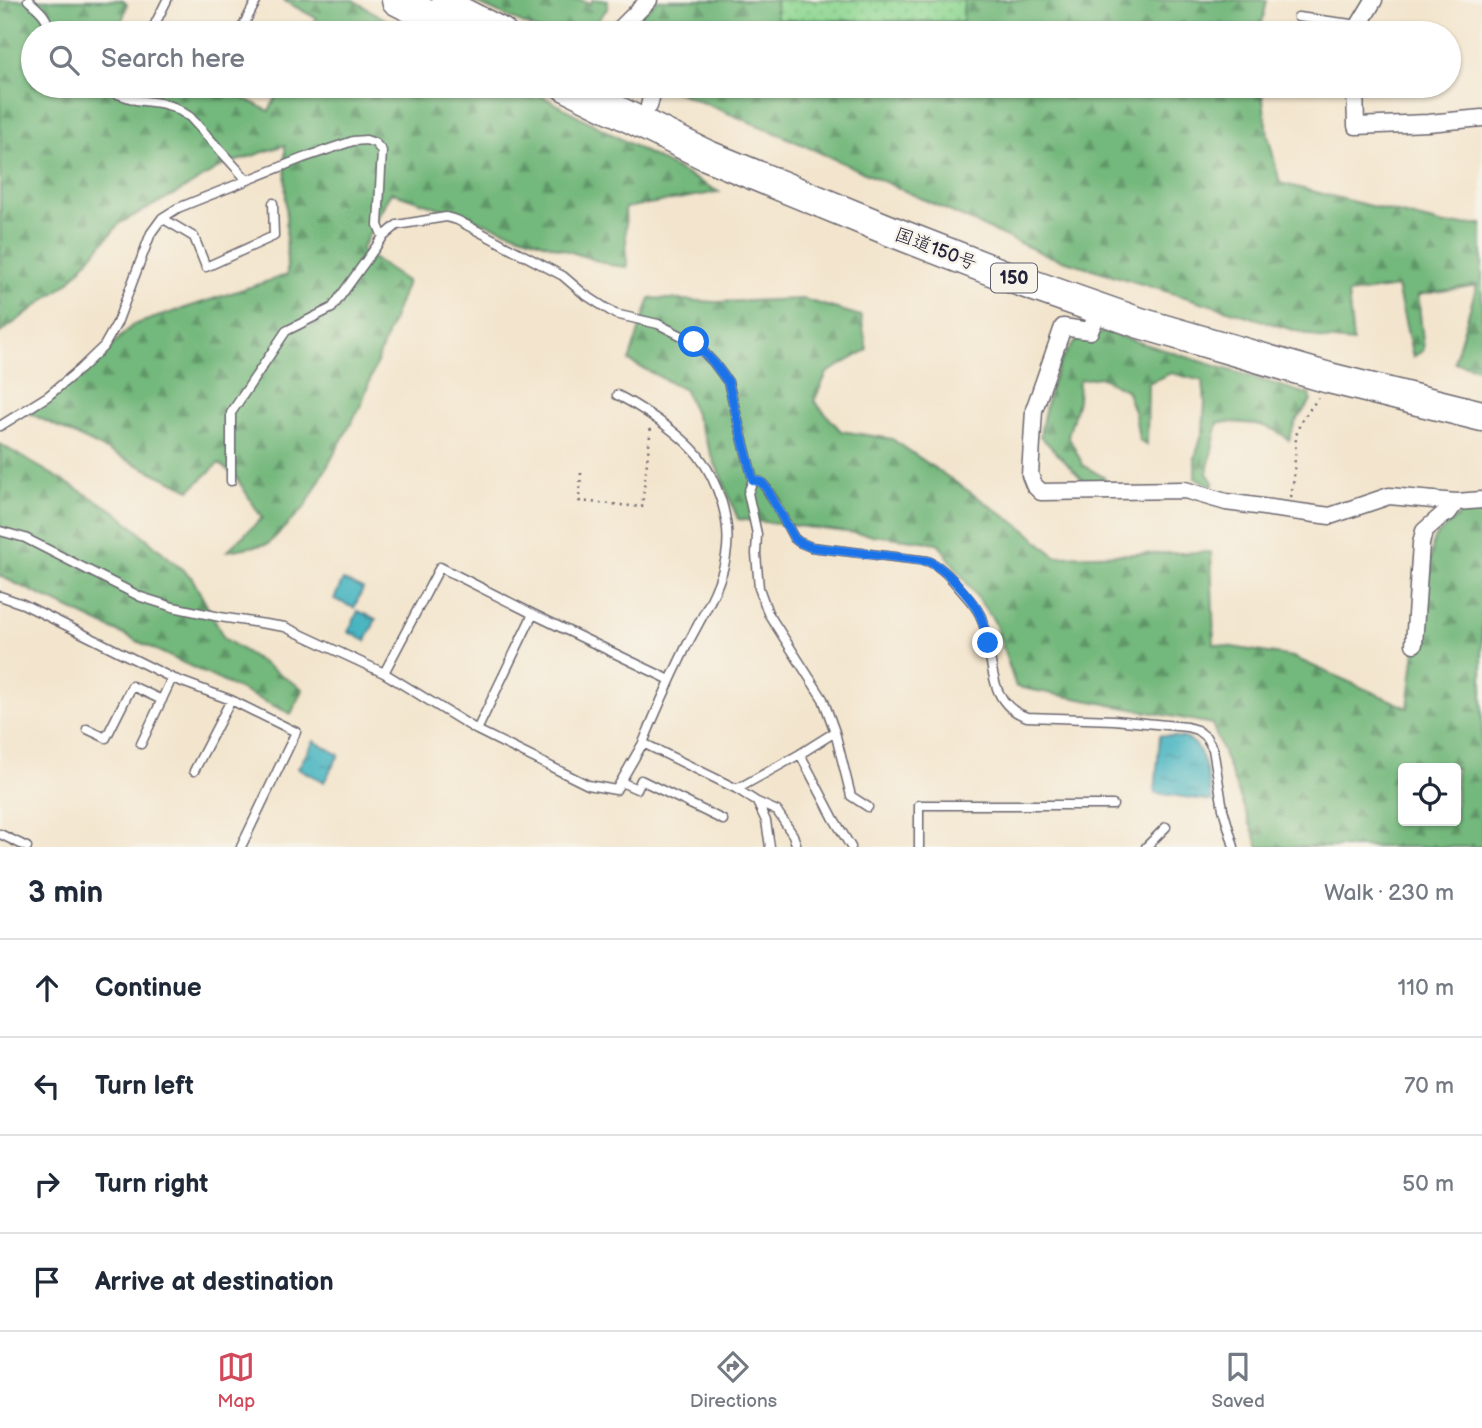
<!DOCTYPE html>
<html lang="en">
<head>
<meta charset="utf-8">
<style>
  :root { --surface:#fff; --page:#f2f2f3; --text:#1f2937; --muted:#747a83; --line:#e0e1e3; --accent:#d1495b }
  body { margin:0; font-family:"Balsamiq Sans","Klee One",sans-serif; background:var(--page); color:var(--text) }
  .controls { position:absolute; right:21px; bottom:21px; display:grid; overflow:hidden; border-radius:7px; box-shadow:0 2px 5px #0004 }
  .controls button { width:63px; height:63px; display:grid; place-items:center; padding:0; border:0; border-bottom:2px solid var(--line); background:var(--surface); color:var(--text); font:35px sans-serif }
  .stop { position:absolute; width:21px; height:21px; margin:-16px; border:5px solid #1a73e8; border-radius:50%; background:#fff }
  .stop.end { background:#1a73e8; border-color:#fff; box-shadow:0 2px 7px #0008 }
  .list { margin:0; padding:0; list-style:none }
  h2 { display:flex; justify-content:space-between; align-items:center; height:91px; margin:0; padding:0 28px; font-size:30px }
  h2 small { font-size:23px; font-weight:400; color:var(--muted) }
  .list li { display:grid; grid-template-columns:46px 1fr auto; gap:21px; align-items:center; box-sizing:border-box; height:98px; padding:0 28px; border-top:2px solid var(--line) }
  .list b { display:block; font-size:26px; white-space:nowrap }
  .list em { font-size:23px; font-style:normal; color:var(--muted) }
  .icon { flex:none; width:38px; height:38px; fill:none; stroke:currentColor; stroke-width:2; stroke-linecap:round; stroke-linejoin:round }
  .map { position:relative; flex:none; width:1482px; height:847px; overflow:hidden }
  .search { position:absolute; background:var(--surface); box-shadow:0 2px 5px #0004; left:21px; right:21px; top:21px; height:77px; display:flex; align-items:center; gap:18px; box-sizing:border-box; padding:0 24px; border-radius:38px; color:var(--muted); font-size:26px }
  .sheet { height:483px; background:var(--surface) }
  nav { display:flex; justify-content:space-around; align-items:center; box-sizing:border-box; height:98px; border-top:2px solid var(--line); background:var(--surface); font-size:19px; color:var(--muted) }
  nav a { display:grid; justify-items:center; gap:4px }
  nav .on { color:var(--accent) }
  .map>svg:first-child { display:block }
</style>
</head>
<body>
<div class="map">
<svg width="1482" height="847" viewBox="0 0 1482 847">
  <defs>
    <pattern id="grass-dots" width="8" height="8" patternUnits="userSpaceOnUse" patternTransform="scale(1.75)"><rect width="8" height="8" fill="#8fd792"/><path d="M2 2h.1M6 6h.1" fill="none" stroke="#7bb87f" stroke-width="1.8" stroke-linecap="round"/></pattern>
    <pattern id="forest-firs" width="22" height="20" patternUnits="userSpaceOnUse" patternTransform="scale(1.75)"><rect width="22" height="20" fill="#73b87c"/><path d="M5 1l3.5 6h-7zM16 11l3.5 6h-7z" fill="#5e9567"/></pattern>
    <pattern id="water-ripples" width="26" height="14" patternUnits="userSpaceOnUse" patternTransform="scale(1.75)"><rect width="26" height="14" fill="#45b4c0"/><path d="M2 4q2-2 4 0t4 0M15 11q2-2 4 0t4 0" fill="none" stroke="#39929d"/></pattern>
  </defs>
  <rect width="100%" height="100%" fill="#f7f3e8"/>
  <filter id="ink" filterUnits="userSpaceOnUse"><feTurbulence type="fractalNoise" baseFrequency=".0143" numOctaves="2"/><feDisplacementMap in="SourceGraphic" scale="14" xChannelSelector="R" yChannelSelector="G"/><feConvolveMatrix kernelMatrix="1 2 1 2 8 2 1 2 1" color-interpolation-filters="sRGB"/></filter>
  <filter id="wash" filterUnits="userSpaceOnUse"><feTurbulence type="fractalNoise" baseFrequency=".00686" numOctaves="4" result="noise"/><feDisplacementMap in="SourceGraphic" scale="28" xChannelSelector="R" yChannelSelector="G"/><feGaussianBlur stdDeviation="1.57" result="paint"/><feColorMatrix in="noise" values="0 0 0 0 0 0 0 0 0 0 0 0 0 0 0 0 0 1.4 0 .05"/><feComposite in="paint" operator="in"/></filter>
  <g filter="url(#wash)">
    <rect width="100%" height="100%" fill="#f3e5cd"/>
    <path fill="url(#grass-dots)" stroke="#587c66" stroke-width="2" d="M 776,0 L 964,0 L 964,22 L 776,20 Z"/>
    <path fill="url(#forest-firs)" stroke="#4a6d5c" stroke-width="2" fill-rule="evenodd" d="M 0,0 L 122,0 L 127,4 L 119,33 L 33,33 L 33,86 L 219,86 L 269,111 L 282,86 L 523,86 L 719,192 L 625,208 L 627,267 L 610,265 L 391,192 L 361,250 L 407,282 L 360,407 L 305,507 L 268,544 L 227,551 L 262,518 L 236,477 L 219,463 L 190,490 L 29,413 L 95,362 L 133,325 L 287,275 L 285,145 L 222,166 L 186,188 L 120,223 L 68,283 L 0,333 Z
      M 283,0 L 353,0 L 408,33 L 309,33 L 316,18 Z
      M 470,0 L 580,0 L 591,4 L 592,0 L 608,0 L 607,9 L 587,33 L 544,33 Z
      M 657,0 L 776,0 L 777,20 L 963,22 L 964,0 L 1267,0 L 1260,33 L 624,33 L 626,29 Z
      M 666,86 L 1261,86 L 1268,135 L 1280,183 L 1445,225 L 1482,224 L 1482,369 L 1454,362 L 1477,285 L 1418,295 L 1424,350 L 1413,357 L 1397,287 L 1348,294 L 1353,342 L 1323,339 L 1046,255 L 781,135 L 672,90 Z
      M 650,298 L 716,302 L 803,299 L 861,316 L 867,350 L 827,373 L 814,401 L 841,431 L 892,439 L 1027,531 L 1055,556 L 1211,552 L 1214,644 L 1293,657 L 1408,708 L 1414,658 L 1434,538 L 1462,512 L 1482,505 L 1482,847 L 1259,847 L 1212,724 L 1016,687 L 994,621 L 938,543 L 738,519 L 685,390 L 629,361 ZM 1403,768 L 1456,768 L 1456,821 L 1403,821 Z
      M 1106,332 L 1310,395 L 1311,401 L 1295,422 L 1289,440 C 1267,421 1246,423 1218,422 L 1207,473 L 1213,482 L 1213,486 L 1195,478 L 1195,458 L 1203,431 L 1205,403 L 1203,381 L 1171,373 L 1148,383 L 1147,445 L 1139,440 L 1135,414 L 1126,390 L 1100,377 L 1079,380 L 1078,401 L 1068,436 L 1083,465 L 1105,478 L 1104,483 L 1085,482 L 1040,436 C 1045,407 1054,357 1079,339 C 1086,334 1098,334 1106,332 Z
      M 0,444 L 115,511 L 192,578 L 224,638 L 303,689 L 291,714 L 0,576 Z"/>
    <path fill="url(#water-ripples)" stroke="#346b7e" stroke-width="2" d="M 343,580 L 363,589 L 354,608 L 334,599 Z
      M 358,611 L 376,619 L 366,641 L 348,632 Z
      M 1160,735 C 1168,736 1180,736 1188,739 C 1206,747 1208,784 1212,801 L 1155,793 Z
      M 314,741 L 339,755 L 324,782 L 298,768 Z"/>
  </g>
  <g filter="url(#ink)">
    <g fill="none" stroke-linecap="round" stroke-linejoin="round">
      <g stroke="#6b666e" stroke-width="11">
        <path id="lane" d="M 28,0 C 40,11 48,16 50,33
          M 167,0 L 154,26 L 169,33
          M 1298,17 L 1359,25
          M 239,33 L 257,0
          M 93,86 L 136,100 L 160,103 L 174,107 L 190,117 L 247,180
          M 162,218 L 194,237 L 206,267 L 274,236 L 273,203
          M 617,395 C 632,402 645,411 658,420 C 693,445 709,462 722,503 C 727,520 729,539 726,556 C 721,588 699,621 685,649 C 670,680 656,711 643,743
          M 0,426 L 48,396 L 80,369 L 104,346 L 117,323 L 151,233 L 162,218 L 178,208 L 303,158 L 353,141 L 366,140 L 375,143 L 382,151 L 378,225 L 383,237
          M 753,480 L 761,482 L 767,489 L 794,538 L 799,542 L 811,547 L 928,561 C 940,566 949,576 957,585 C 965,595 975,604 980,615 C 997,652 982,702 1027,717 L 1114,720 L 1187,727 L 1197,730 L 1206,737 L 1213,749 L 1223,809 L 1234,847
          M 231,481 L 231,413 L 286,331 L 332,308 L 383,237 L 397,225 L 446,217 L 457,220 L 563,276 L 584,294 L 615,314 L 658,324 L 694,342 L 714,363 L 728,382 L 753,480 L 748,493 L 757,534 L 756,554 L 759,588 L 768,613 L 823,699 L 835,732 L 851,796 L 868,807
          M 0,531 L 25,538 L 141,597 L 173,607 L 220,617 L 285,627 L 384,673 L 477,730 L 588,785 L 616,790 L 643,743 L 737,789 L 757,802 L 766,821 L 770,847
          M 0,596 L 23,604 L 172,678 L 231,700 L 296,732 L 241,847
          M 384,673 L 440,567 L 533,614 L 670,680
          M 87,729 L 106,738 L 132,686 L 162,700
          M 477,730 L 533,614
          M 141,744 L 172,678
          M 800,754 L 835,732
          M 194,771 L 231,700
          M 621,782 L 637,789 L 641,780 L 723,820
          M 737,789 L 800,754 L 834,819 L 851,847
          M 757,802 L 777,811 L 793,835 L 797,847
          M 0,834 L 27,847
          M 919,847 L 919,805 L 1113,805
          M 1146,847 L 1166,827"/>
      </g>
      <g stroke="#6b666e" stroke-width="19">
        <path id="street" d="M 616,33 L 649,0
          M 1358,33 L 1359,25 L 1374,0
          M 1355,86 L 1356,126 L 1428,123 L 1482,118
          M 649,106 L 654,86
          M 1100,308 L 1090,331 L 1063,327 L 1034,410 L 1030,475 L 1034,485 L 1041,492 L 1185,490 L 1226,502 L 1330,516 L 1389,496 L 1456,502 L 1482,500
          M 1414,644 L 1421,544 L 1424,531 L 1441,516 L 1448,513 L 1456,502"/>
      </g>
      <g stroke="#6b666e" stroke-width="33">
        <path id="highway" d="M 397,0 L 462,33
          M 446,5 L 501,33
          M 566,86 L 706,155 L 891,231 L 1009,277 L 1140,323 L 1329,378 L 1482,416"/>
      </g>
      <path stroke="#6b666e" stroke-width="2.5" stroke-dasharray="2 5" stroke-linecap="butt" d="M 581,473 L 579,501 L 642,507 L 651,426
        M 1291,497 L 1294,478 L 1296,436 L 1300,423 L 1318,398"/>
      <use href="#lane" stroke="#fff" stroke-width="8"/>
      <use href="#street" stroke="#fff" stroke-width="16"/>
      <use href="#highway" stroke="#fff" stroke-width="30"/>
    </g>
  </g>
  <g fill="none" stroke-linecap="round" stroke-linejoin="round" filter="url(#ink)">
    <path stroke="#1a73e8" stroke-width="9" d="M 694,342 L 714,363 L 728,382 L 753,480 L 761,482 L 767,489 L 794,538 L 799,542 L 811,547 L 928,561 C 945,568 972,598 980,615 C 984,624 986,634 988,643"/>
  </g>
  <g text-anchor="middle" stroke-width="5" stroke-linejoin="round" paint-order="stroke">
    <rect fill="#f7f3e8" stroke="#62616f" stroke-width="2" x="991" y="263.5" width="46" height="29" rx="5"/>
    <g font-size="18" font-weight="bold" fill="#22223b">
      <text x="1014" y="284">150</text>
    </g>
    <g font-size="19" fill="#22223b" stroke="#f7f3e8">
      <text transform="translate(936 248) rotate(21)" y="7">国道150号</text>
    </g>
  </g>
</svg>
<div class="controls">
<button><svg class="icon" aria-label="locate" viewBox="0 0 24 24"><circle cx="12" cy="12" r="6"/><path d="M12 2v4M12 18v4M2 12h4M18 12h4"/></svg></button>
</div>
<div class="stop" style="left:694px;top:342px"></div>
<div class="stop end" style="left:988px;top:643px"></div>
<div class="search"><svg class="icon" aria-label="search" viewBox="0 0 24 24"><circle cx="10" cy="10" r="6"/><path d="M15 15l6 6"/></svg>Search here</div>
</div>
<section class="sheet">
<h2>3 min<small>Walk · 230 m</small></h2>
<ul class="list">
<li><svg class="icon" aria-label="ahead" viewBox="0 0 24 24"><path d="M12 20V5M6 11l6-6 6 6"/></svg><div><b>Continue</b></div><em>110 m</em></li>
<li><svg class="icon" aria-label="left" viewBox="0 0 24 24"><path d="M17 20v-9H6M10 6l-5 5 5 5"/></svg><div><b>Turn left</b></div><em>70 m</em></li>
<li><svg class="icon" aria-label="right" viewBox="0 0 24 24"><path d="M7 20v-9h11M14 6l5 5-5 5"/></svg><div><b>Turn right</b></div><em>50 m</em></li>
<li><svg class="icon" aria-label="arrive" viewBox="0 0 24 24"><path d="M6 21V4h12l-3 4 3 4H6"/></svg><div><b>Arrive at destination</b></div></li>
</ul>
</section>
<nav>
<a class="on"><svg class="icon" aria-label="map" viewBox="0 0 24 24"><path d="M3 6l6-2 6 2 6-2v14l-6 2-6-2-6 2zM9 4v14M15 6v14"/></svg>Map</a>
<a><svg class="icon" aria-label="directions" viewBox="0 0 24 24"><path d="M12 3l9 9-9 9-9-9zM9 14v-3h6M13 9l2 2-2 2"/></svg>Directions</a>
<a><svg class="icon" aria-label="saved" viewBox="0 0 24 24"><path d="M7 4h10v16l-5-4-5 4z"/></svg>Saved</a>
</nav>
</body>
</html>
